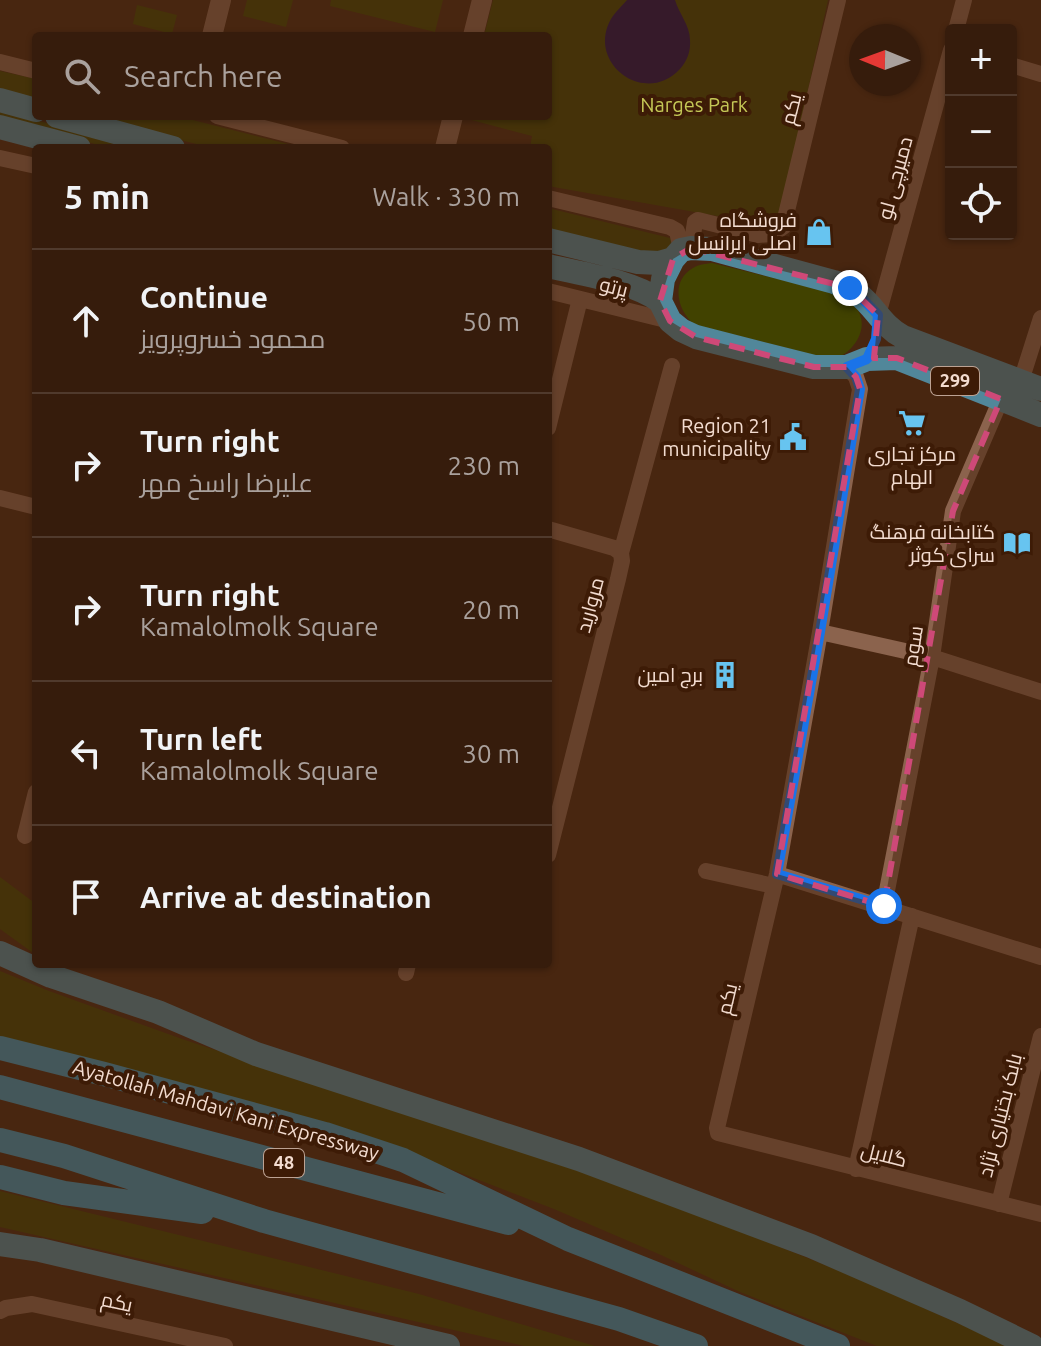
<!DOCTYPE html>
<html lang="en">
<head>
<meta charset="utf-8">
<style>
  :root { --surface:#361c0c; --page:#41291a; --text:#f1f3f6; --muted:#aaa19d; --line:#503a2d }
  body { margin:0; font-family:Ubuntu,Cairo,sans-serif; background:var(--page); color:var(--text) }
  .controls { position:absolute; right:24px; top:24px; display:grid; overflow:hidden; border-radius:8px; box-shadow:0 2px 6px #0004 }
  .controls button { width:72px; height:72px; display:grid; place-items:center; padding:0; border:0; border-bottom:2px solid var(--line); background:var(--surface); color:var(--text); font:40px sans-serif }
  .compass { position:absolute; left:849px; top:24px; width:72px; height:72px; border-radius:50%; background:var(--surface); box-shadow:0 2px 6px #0004; rotate:271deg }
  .stop { position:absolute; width:24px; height:24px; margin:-18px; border:6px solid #1a73e8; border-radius:50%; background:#fff }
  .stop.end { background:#1a73e8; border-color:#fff; box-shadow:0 2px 8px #0008 }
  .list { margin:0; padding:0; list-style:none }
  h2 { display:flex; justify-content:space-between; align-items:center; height:104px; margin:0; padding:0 32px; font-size:34px }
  h2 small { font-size:26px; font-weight:400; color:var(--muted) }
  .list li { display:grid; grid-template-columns:52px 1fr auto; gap:24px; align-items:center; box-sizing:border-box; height:144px; padding:0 32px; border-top:2px solid var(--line) }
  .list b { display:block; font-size:30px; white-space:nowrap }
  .list p { margin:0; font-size:26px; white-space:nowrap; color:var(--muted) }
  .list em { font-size:26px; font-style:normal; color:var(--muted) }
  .icon { flex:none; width:44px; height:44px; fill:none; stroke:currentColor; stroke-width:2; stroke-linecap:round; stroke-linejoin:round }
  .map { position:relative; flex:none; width:1041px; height:1346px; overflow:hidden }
  .search { position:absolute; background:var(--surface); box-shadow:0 2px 6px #0004; left:32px; top:32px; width:520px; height:88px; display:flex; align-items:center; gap:20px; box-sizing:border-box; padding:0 28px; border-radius:8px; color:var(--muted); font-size:30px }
  .panel { position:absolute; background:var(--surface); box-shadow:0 2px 6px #0004; left:32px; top:144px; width:520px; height:824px; border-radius:8px }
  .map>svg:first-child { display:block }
</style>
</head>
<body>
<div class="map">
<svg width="1041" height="1346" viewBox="0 0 1041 1346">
  <rect width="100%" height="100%" fill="#482610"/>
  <path fill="#414200" d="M 247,0 L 293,0 L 286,27 L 243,16 Z
    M 331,0 L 443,0 L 435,32 L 330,6 Z
    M 493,0 L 828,0 L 779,220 L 774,226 L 548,186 L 548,148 L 530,148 L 532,136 L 464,118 L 464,116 L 548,116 L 548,36 L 484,36 Z
    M 137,5 L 177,15 L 172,34 L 133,24 Z
    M 0,71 L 36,79 L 36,103 L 0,94 Z
    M 0,111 L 144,148 L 110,148 L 0,119 Z
    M 87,116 L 177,116 L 304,148 L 212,148 Z
    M 548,208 L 670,238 L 673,240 L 666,251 L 645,257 L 548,233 Z
    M 712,263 L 839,294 C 844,297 852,301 855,306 C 872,327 854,352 834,360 L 695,325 C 677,311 670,281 693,268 C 699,264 705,264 712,263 Z
    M 0,877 L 36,904 L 36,955 L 0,929 Z
    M 0,971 L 49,991 L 182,1039 L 648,1194 L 852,1276 L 1009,1346 L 877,1346 L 740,1292 L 661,1255 L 554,1209 L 378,1141 L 157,1078 L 0,1036 Z
    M 0,1191 L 419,1294 L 595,1346 L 524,1346 L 0,1227 Z"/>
  <path fill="#210c4a" d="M 627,0 L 675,0 C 679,14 690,25 690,40 C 691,51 687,61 680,69 C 645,107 586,63 611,19 C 615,12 622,6 627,0 Z"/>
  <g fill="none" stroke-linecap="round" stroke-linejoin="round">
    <path stroke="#8b634d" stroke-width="16" d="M 956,30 L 964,0
      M 0,62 L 36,71
      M 1011,65 L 1041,74
      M 217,116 L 342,148
      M 0,158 L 36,166
      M 548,198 L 670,227 L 677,231 L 681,250
      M 691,248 L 695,222 L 698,220 L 758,235 L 773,234 L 783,227 L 838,0
      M 548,291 L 670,321
      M 878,315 L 951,50
      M 847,367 L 856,377 L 860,389 L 820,632 L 777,874 L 717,1128 L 718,1133 L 1041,1214
      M 1021,381 L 1041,318
      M 548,428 L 580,299
      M 0,498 L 36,507
      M 548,529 L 614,548 L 621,553
      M 820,632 L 932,657 L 1041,692
      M 25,836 L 36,792
      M 548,855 L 618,579 L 622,561 L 621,553 L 672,366
      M 706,871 L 774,886
      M 777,874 L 1041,957
      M 884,906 L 932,657 L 953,511 L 1001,399
      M 406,973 L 408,964
      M 856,1169 L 912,916
      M 999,1204 L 1041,1036
      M 0,1311 L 6,1308 L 32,1304 L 225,1346"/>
    <path stroke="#8b634d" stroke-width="20" d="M 212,36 L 221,0
      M 473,36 L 482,0
      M 445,148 L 453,116"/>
    <path stroke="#51879a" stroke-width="24" d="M 0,100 L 36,110
      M 57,116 L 173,148
      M 0,127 L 79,148
      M 548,240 L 638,262 L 659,263 L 673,259
      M 548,266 C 582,274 632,281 660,301
      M 1041,389 L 903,337 C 881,325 876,308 858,294 C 851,288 843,285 834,282 L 712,249 L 691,248 L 681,250 L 673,259 L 663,279 L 660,301 L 670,321 L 681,330 L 696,337 L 814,367 L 847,367 L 867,359 L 897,358 L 1041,415
      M 0,953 L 51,976 L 158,1012 L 256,1054 L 579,1159 L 811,1246 L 960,1311 L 1032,1346
      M 0,1244 L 40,1250 L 448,1346"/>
    <path stroke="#3e93b4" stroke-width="24" d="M 0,1048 L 104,1074 L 325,1134 L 403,1160 L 568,1239 L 838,1346
      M 0,1087 L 508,1223
      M 0,1140 L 64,1156 L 264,1221 L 619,1319 L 696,1346
      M 0,1177 L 64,1193 L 202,1212"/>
  </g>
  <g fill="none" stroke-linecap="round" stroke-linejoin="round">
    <path stroke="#1a73e8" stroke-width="10" d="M 850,288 L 858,294 L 878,315 L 876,339 L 867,359 L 847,367 L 856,377 L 860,389 L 820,632 L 777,874 L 884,906"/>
  </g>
  <path d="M0 0H1041V1346H0ZM 691,248 L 850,288 L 878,315 L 874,358 L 897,358 L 1001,399 L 953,511 L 884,906 L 777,874 L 860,389 L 856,377 L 847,367 L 814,367 L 696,337 L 670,321 L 660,301 L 673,259 Z" fill="#482610" fill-opacity=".55" fill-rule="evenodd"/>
  <path fill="none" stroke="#ce4978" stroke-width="6" stroke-dasharray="16 10" stroke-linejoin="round" d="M 691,248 L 850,288 L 878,315 L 874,358 L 897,358 L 1001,399 L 953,511 L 884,906 L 777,874 L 860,389 L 856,377 L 847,367 L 814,367 L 696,337 L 670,321 L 660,301 L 673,259 Z"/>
  <defs>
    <g id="shop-bare" transform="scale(2.16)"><path d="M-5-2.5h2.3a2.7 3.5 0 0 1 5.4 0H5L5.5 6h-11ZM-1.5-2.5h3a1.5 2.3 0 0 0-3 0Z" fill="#67c4f0" stroke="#3d1b06" stroke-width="2.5" paint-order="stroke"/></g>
    <g id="supermarket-bare" transform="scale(2.16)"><path d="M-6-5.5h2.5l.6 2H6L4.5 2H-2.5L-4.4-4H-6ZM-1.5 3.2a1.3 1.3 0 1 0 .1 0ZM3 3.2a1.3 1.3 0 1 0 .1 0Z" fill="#67c4f0" stroke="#3d1b06" stroke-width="2.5" paint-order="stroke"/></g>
    <g id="civic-bare" transform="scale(2.16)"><path d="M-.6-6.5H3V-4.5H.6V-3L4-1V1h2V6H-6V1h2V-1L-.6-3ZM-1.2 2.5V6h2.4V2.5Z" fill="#67c4f0" stroke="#3d1b06" stroke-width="2.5" paint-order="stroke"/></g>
    <g id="library-bare" transform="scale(2.16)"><path d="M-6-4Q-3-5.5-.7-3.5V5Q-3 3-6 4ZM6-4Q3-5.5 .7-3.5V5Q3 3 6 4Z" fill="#67c4f0" stroke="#3d1b06" stroke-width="2.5" paint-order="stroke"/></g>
    <g id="building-bare" transform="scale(2.16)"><path d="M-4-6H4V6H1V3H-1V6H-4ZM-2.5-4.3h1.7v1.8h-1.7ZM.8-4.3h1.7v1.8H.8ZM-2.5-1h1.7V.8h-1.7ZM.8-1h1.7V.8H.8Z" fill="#67c4f0" stroke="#3d1b06" stroke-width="2.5" paint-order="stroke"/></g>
  </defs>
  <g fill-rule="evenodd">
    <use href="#shop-bare" x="819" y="232"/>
    <use href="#supermarket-bare" x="912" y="423"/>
    <use href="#civic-bare" x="793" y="437"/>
    <use href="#library-bare" x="1017" y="543"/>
    <use href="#building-bare" x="725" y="675"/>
  </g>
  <g text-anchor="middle" stroke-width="8" stroke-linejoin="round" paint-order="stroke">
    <g fill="#3d1b06" stroke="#bca293" stroke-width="2">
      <rect x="931" y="367" width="48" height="28" rx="6"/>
      <rect x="264" y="1149" width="40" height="28" rx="6"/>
    </g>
    <g font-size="18" font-weight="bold" fill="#f3dcd0">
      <text x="955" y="387">299</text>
      <text x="284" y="1169">48</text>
    </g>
    <g font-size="20" fill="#c4c756" stroke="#3d1b06">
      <text x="694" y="112">Narges Park</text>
    </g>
    <g font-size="20" fill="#f3dcd0" stroke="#3d1b06">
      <text transform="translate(791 109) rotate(-76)" y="7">یکم</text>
      <text transform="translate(895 178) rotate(-75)" y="7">دمیرچی لو</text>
      <text transform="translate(614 287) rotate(14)" y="7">پرتو</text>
      <text transform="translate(590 605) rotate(-75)" y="7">مروارید</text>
      <text transform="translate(913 646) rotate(-81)" y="7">سوم</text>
      <text transform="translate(727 999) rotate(-77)" y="7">یکم</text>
      <text transform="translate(226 1110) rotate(16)" y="7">Ayatollah Mahdavi Kani Expressway</text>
      <text transform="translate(1000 1115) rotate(-76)" y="7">بابک بختیاری نژاد</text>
      <text transform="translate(884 1155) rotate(14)" y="7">گلایل</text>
      <text transform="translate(117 1302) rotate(12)" y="7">یکم</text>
    </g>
    <g font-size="20" fill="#f3dcd0" stroke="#3d1b06" text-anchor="end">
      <text x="797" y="227">فروشگاه<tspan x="797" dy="23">اصلی ایرانسل</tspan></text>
      <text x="771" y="433">Region 21<tspan x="771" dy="23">municipality</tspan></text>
      <text x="912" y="461" text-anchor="middle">مرکز تجاری<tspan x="912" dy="23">الهام</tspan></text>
      <text x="995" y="539">کتابخانه فرهنگ<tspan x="995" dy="23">سرای کوثر</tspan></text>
      <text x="703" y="682">برج امین</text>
    </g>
  </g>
</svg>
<div class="controls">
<button>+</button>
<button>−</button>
<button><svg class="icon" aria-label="locate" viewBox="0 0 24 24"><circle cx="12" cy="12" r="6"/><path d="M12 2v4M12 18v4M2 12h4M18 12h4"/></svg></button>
</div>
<svg class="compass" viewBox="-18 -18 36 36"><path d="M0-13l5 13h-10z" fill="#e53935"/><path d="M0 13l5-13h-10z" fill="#aaa19d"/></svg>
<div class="stop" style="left:884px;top:906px"></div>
<div class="stop end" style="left:850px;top:288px"></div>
<div class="search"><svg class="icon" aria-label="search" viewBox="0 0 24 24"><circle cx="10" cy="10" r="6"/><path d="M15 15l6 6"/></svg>Search here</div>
<section class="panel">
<h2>5 min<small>Walk · 330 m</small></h2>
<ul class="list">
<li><svg class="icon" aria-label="ahead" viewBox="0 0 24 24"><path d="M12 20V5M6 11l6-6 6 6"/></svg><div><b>Continue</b><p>محمود خسروپرویز</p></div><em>50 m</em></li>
<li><svg class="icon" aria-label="right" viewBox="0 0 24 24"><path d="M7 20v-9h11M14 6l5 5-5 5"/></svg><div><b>Turn right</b><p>علیرضا راسخ مهر</p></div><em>230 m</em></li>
<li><svg class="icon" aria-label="right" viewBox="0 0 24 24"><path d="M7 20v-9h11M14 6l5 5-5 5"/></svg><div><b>Turn right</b><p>Kamalolmolk Square</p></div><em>20 m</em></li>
<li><svg class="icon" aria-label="left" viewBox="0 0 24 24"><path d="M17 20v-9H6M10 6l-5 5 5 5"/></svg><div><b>Turn left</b><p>Kamalolmolk Square</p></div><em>30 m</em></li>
<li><svg class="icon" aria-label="arrive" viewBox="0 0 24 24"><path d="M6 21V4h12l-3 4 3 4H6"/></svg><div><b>Arrive at destination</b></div></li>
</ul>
</section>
</div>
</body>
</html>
